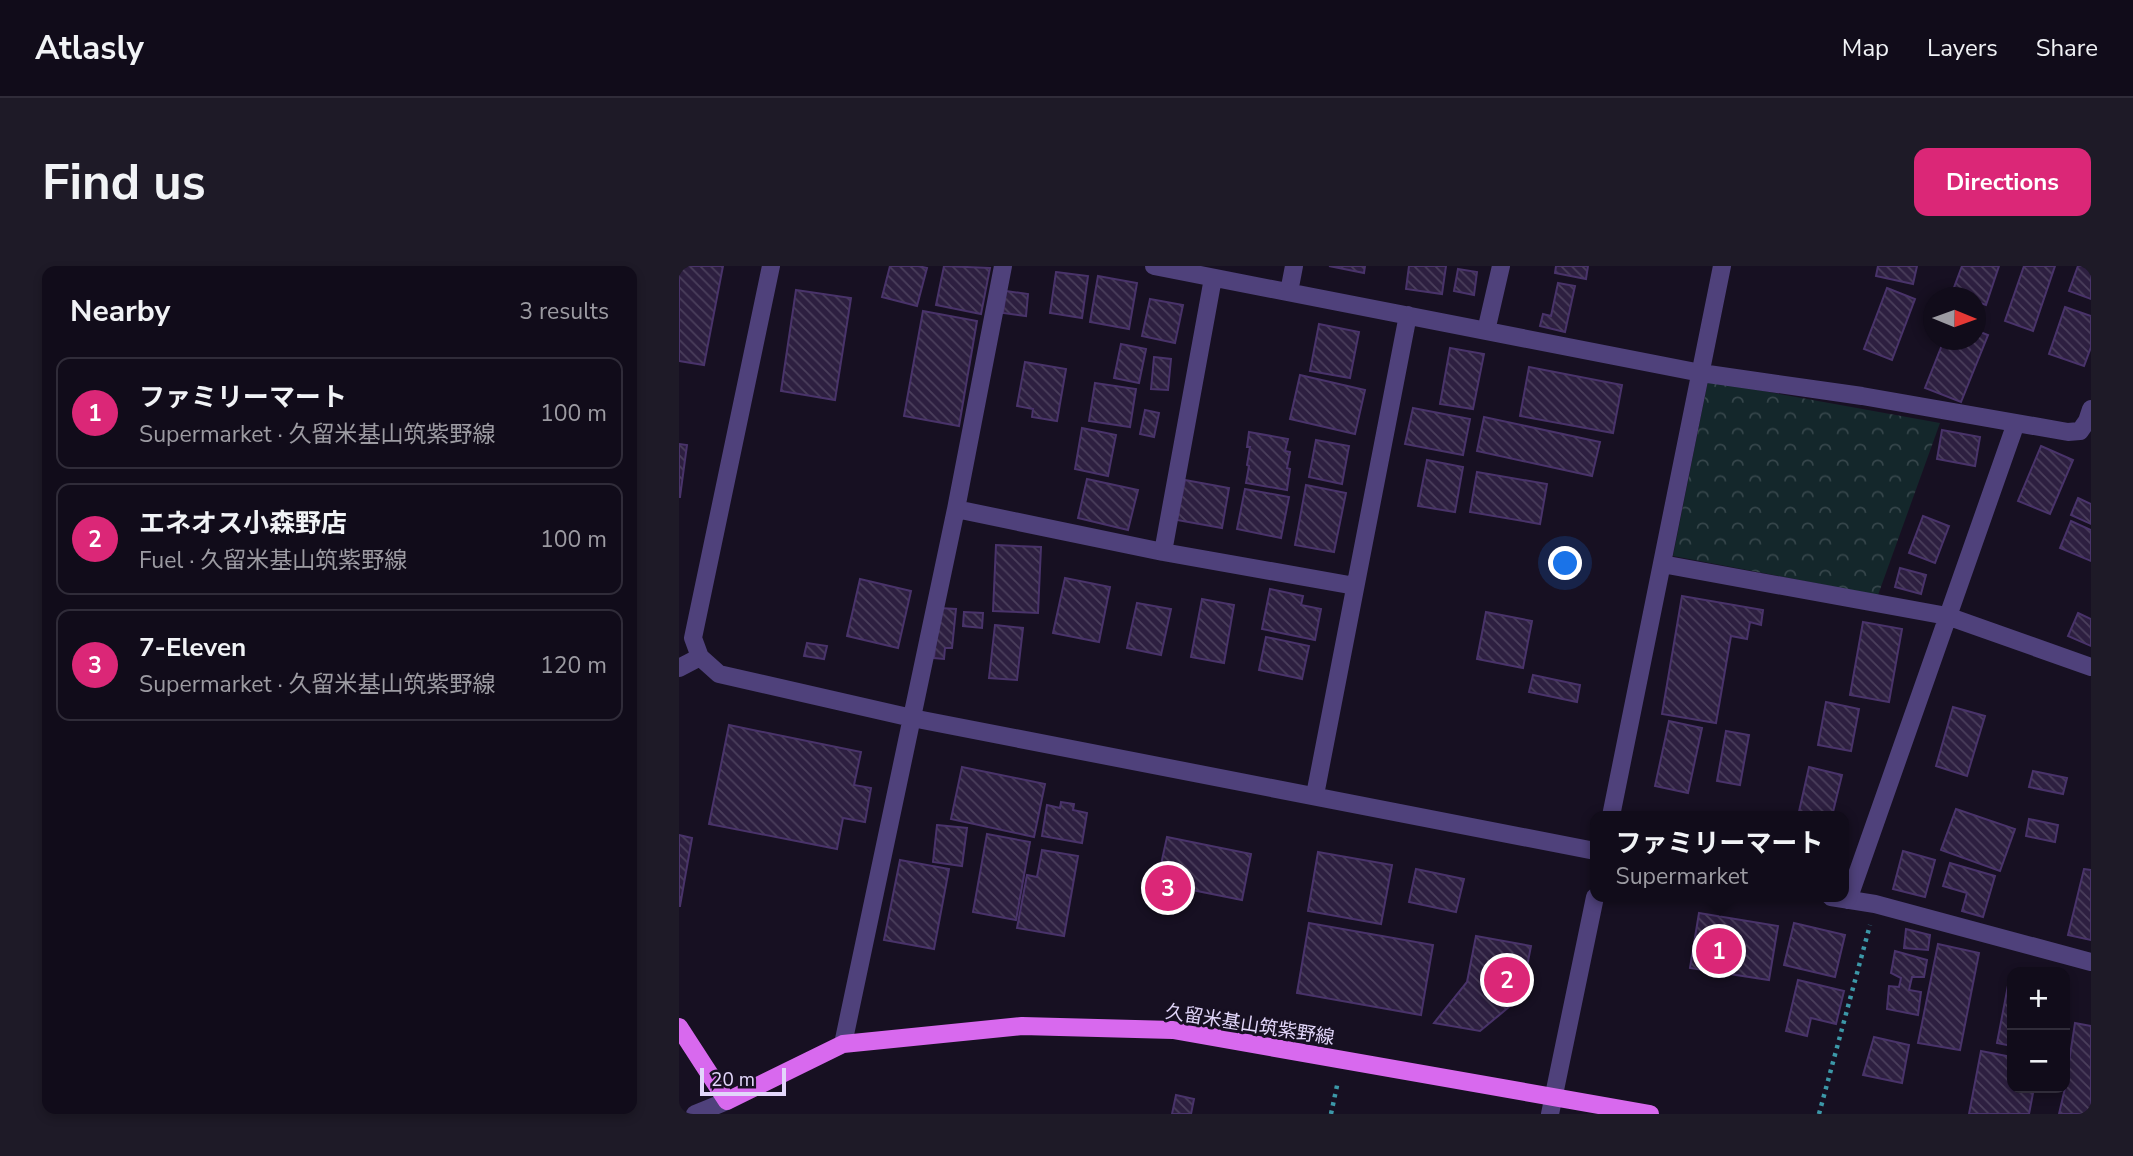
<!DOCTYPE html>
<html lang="en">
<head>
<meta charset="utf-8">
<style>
  :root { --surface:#110c1a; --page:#1e1a27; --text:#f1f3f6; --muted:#9c9ba2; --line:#302c39; --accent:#db2777 }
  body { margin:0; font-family:"Nunito Sans","Noto Sans JP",sans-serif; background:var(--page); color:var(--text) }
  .controls { position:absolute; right:21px; bottom:21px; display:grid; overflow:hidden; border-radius:14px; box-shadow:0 4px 10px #0003 }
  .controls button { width:63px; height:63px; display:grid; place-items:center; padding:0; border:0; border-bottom:2px solid var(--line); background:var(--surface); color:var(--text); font:35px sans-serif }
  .compass { position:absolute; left:1244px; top:21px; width:63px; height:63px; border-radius:50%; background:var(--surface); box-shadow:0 4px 10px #0003; rotate:91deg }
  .scale { position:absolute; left:21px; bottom:18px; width:86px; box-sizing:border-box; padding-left:7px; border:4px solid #e2d6fa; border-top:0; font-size:19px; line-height:24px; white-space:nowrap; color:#e2d6fa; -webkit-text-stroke:5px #171022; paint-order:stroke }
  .you { position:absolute; left:887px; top:298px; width:24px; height:24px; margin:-18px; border:5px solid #fff; border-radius:50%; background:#1a73e8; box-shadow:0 0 0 10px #1a73e833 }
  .badge { display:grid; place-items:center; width:46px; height:46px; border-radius:50%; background:var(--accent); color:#fff; font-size:23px; font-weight:700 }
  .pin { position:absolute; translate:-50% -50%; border:4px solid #fff; box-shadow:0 2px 7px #0006 }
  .popup { position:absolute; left:911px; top:545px; width:259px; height:91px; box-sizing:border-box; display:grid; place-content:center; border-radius:14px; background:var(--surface); filter:drop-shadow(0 2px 5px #0005); font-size:23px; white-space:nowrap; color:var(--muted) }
  .popup b { font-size:26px; color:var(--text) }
  .popup::after { content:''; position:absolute; left:50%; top:100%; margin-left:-14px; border:14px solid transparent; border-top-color:var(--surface) }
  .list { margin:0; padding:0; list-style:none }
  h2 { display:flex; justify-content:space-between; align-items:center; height:91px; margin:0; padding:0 28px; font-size:30px }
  h2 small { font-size:23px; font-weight:400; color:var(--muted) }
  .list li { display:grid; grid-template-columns:46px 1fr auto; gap:21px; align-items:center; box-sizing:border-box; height:112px; margin:0 14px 14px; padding:0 14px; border:2px solid var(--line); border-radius:14px }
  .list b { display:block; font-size:26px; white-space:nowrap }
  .list p { margin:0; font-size:23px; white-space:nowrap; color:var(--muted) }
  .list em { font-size:23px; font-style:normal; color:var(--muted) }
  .map { position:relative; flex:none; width:1412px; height:848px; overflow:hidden; border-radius:14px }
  header { display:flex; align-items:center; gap:42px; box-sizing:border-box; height:98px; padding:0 35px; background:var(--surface); border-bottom:2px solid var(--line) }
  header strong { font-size:33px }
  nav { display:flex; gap:38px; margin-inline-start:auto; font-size:24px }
  .intro { display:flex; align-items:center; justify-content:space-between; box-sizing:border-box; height:168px; padding:0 42px }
  h1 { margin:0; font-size:49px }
  .button { padding:18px 32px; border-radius:14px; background:var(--accent); color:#fff; font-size:24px; font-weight:700 }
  main { display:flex; gap:42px; padding:0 42px }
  aside { flex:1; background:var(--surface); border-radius:14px; box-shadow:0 4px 10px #0003 }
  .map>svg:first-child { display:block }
</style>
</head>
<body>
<header>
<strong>Atlasly</strong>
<nav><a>Map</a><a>Layers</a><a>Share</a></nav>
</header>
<div class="intro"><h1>Find us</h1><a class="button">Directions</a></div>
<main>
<aside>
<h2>Nearby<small>3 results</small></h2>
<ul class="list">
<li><span class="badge">1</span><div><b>ファミリーマート</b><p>Supermarket · 久留米基山筑紫野線</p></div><em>100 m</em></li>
<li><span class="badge">2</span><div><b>エネオス小森野店</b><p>Fuel · 久留米基山筑紫野線</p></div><em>100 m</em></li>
<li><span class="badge">3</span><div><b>7-Eleven</b><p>Supermarket · 久留米基山筑紫野線</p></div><em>120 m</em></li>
</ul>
</aside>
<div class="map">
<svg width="1412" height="848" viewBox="0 0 1412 848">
  <defs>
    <pattern id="park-crowns" width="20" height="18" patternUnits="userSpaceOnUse" patternTransform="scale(1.75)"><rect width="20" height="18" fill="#14272b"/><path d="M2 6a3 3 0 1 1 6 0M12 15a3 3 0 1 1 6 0" fill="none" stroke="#36464b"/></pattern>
    <pattern id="building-back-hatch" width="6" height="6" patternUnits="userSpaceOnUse" patternTransform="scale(1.75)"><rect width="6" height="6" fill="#2d1f40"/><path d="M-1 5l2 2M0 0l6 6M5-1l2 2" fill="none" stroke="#4b3f5c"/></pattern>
  </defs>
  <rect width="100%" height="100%" fill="#171022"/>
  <path fill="url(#park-crowns)" d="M 1029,115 L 1261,157 L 1199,329 L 994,290 Z"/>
  <path fill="url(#building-back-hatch)" stroke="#49336a" stroke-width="2" d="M 0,0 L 44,0 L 25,99 L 0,95 Z
    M 211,0 L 239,0 L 248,2 L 238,40 L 203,31 Z
    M 265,0 L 311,2 L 302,48 L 257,39 Z
    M 650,0 L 686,0 L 685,7 Z
    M 730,0 L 767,0 L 763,28 L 727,23 Z
    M 877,0 L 909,0 L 907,13 L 876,7 Z
    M 1199,0 L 1238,0 L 1234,18 L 1197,10 Z
    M 1283,0 L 1320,0 L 1307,39 L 1296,35 L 1296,32 L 1287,32 L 1273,27 Z
    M 1345,0 L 1376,0 L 1354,65 L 1326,55 Z
    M 1399,0 L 1412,0 L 1412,33 L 1390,25 Z
    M 779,3 L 798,6 L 795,29 L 775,25 Z
    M 377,6 L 409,10 L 403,52 L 371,47 Z
    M 419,10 L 458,17 L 450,63 L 411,56 Z
    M 879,17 L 896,20 L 886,66 L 861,60 L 864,48 L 872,50 Z
    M 1208,22 L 1236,33 L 1213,94 L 1185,83 Z
    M 117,24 L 172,32 L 156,134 L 102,125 Z
    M 327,25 L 349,28 L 347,50 L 324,47 Z
    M 471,33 L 504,39 L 496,77 L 463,70 Z
    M 1386,41 L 1412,50 L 1412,81 L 1405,100 L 1370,88 Z
    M 244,45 L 298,55 L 280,160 L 225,150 Z
    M 640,58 L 680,66 L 671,112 L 631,105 Z
    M 1296,64 L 1309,69 L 1282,136 L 1246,122 L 1265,74 L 1296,74 Z
    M 442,78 L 467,83 L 460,117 L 435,112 Z
    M 771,82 L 805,88 L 794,143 L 761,138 Z
    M 475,91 L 492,93 L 489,124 L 472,123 Z
    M 346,96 L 387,103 L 378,155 L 353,151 L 354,143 L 338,140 Z
    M 850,101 L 943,119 L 934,167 L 841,150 Z
    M 621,109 L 686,124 L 676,168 L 611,153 Z
    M 416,117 L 457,123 L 451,161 L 410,155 Z
    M 734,142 L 791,153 L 784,189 L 726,178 Z
    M 466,144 L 480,147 L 475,171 L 461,168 Z
    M 805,151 L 921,176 L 913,210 L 798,185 Z
    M 403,162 L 437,169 L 429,210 L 396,203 Z
    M 1263,164 L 1301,171 L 1296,200 L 1258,193 Z
    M 570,166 L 609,173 L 606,185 L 611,186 L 608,202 L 611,203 L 608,224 L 567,217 L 570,200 L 568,199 L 571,181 L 568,181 Z
    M 637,174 L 670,180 L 663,218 L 630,211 Z
    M 0,178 L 8,179 L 1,231 L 0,231 Z
    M 1362,180 L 1394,194 L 1371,248 L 1339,235 Z
    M 748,194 L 784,201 L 776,246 L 739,240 Z
    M 798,206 L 868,218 L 861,258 L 791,246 Z
    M 408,213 L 459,224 L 449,264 L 399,252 Z
    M 506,214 L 550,222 L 543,262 L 498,254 Z
    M 627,219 L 667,227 L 655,286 L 616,279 Z
    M 566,223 L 610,231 L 602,272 L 558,263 Z
    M 1399,232 L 1412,238 L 1412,258 L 1392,249 Z
    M 1244,250 L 1270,260 L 1256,297 L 1230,287 Z
    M 1392,255 L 1412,264 L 1412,295 L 1381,282 Z
    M 317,279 L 362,281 L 359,347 L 314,345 Z
    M 1221,302 L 1247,309 L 1242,328 L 1216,321 Z
    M 386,312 L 431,321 L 420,376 L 374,367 Z
    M 181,313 L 232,325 L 219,382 L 168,370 Z
    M 591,323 L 624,330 L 622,339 L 642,343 L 636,374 L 583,363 Z
    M 1003,330 L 1084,344 L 1082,359 L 1071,356 L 1068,373 L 1052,370 L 1037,457 L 983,448 Z
    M 523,333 L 555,339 L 545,397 L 512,391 Z
    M 458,337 L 492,343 L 482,389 L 448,382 Z
    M 260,342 L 277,343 L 273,382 L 266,382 L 265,393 L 255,392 Z
    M 285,346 L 304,347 L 303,362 L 284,360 Z
    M 807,346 L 853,355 L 844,402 L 798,393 Z
    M 1399,347 L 1412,353 L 1412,380 L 1389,370 Z
    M 1184,356 L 1223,363 L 1210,436 L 1171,429 Z
    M 316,359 L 344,362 L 338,414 L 310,412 Z
    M 587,371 L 630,380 L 623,413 L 580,404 Z
    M 128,377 L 148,380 L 145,393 L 125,390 Z
    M 854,409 L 901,419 L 898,436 L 850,426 Z
    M 1147,436 L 1180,443 L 1172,485 L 1139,479 Z
    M 1274,441 L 1306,450 L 1288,510 L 1257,500 Z
    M 990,455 L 1023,462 L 1009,527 L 976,520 Z
    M 50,459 L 182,486 L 175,519 L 192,522 L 186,556 L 164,552 L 158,583 L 30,558 Z
    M 1047,465 L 1070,469 L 1061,519 L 1038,515 Z
    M 283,501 L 366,518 L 355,571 L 272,553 Z
    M 1130,501 L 1163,509 L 1153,550 L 1119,550 Z
    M 1354,505 L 1388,512 L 1384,528 L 1350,521 Z
    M 382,536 L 395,538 L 394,544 L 408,547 L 403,577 L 363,570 L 368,539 L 381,542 Z
    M 1277,543 L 1336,563 L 1321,605 L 1262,584 Z
    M 1350,553 L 1379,559 L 1376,576 L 1347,570 Z
    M 258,559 L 288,562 L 283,600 L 254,596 Z
    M 308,568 L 351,576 L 337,654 L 294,646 Z
    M 0,569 L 13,572 L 1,640 L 0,640 Z
    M 488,571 L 572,588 L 563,634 L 478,617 Z
    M 363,584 L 399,590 L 385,670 L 338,662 L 348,609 L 358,611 Z
    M 1224,585 L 1256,594 L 1246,631 L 1214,623 Z
    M 639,586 L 713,599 L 702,658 L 629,645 Z
    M 221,594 L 270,603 L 255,683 L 205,674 Z
    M 1271,597 L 1316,610 L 1304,651 L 1283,645 L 1288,627 L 1264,620 Z
    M 737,603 L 785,613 L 777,646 L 730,636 Z
    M 1405,603 L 1412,604 L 1412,674 L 1389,669 Z
    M 1020,647 L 1099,660 L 1090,714 L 1011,702 Z
    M 630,657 L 754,679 L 742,749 L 618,727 Z
    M 1115,657 L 1166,669 L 1156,711 L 1105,699 Z
    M 1227,663 L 1251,669 L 1249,684 L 1225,682 Z
    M 797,670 L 852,680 L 842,731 L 801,765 L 755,757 L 788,716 Z
    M 1259,678 L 1300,687 L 1281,784 L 1239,777 Z
    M 1216,685 L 1248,694 L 1245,711 L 1233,711 L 1230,724 L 1242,726 L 1239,749 L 1208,743 L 1210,720 L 1220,721 L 1222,712 L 1212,707 Z
    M 1331,709 L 1333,709 L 1333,780 L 1318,777 Z
    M 1119,714 L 1165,725 L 1157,758 L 1132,752 L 1128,770 L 1107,765 Z
    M 1396,757 L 1412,760 L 1412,844 L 1411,848 L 1380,848 L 1386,822 Z
    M 1195,771 L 1230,779 L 1223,817 L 1184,809 Z
    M 1302,785 L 1333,791 L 1333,822 L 1355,822 L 1350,848 L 1290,848 Z
    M 497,829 L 515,833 L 512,848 L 493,848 Z"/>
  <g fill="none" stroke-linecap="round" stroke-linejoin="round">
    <path stroke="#3c98a8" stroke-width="4.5" stroke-dasharray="3.5 5" stroke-linecap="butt" d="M 652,848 L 659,815
      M 1140,848 L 1191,659"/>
    <path stroke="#4f417b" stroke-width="18" d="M 92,0 L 14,372 L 21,391 L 40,408 L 233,452 L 916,585
      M 475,0 L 1022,107 L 1183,130 L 1389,166 L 1401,165 L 1408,155 L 1412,143
      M 610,26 L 615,0
      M 807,65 L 822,0
      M 277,243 L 484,286 L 676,320
      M 484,286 L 534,12
      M 983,298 L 1268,350 L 1412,401
      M 0,402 L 21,391
      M 636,529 L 729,49
      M 932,550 L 1043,0
      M 1152,631 L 1196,638 L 1412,696
      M 1169,634 L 1337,157
      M 164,778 L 277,243 L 324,0
      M 16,848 L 48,835
      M 871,848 L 916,631"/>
    <path stroke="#d869ee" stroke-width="18" d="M 0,761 L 48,835 L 164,778 L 343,760 L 494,764 L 971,848"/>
  </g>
  <g text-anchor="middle" stroke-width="6" stroke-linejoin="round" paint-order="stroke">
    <g font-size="19" fill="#e2d6fa" stroke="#171022">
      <text transform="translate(571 758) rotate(9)" y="7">久留米基山筑紫野線</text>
    </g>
  </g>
</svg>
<div class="controls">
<button>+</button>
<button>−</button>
</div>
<svg class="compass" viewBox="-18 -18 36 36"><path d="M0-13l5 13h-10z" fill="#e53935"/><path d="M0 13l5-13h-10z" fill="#9c9ba2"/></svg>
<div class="scale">20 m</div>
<div class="you"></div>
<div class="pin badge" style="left:1040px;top:685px">1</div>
<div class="popup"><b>ファミリーマート</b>Supermarket</div>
<div class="pin badge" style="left:828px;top:714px">2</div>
<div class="pin badge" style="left:489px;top:622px">3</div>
</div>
</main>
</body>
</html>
